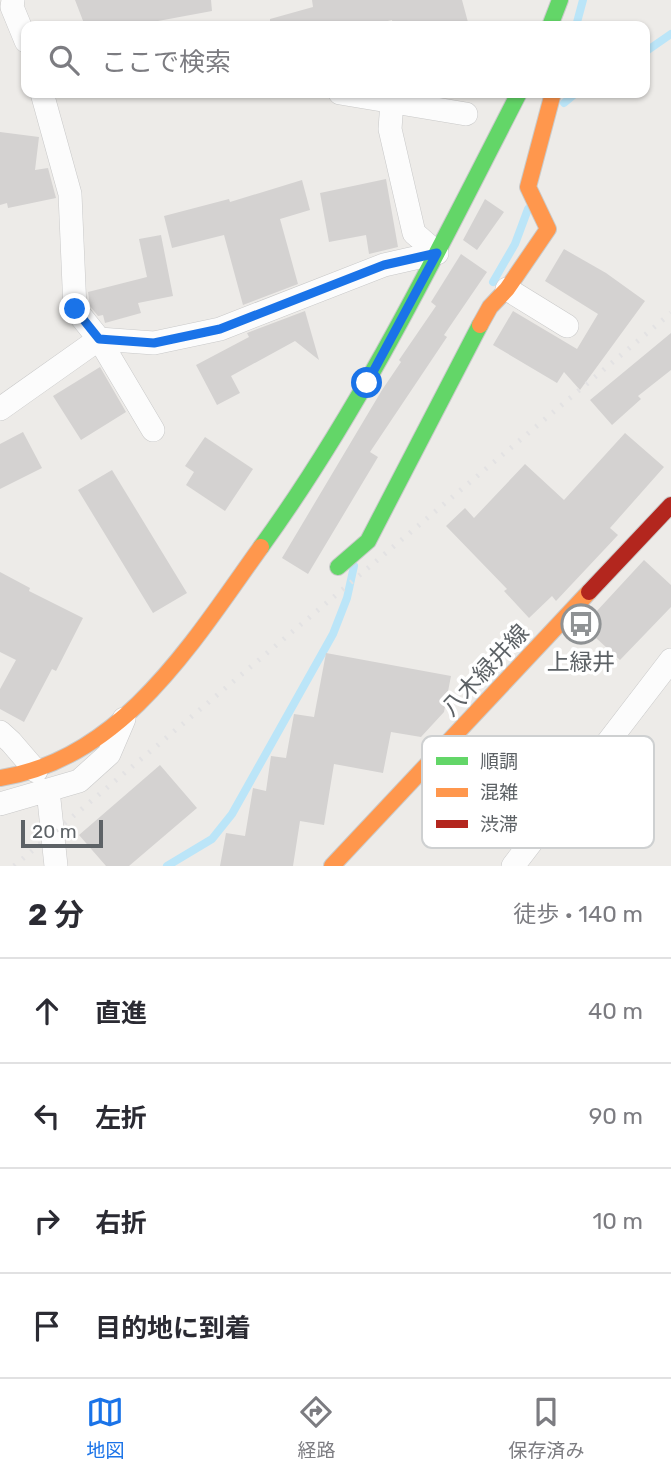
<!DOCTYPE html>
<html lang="ja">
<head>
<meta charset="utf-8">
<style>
  :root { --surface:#fff; --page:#f2f2f3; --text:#2b2b33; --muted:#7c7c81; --line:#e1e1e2; --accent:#1a73e8 }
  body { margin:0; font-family:Rubik,"Noto Sans JP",sans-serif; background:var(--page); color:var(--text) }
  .scale { position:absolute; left:21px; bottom:18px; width:82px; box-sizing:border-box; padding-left:7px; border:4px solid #5d6266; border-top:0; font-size:19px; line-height:24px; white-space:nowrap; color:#5d6266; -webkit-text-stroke:5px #fff; paint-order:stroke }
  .stop { position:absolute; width:21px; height:21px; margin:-16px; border:5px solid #1a73e8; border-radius:50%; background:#fff }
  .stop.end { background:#1a73e8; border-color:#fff; box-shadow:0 2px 7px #0008 }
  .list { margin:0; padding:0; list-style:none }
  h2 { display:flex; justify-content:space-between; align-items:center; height:91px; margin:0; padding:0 28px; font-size:30px }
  h2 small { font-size:23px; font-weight:400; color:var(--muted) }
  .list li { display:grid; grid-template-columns:46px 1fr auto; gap:21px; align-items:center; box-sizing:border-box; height:105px; padding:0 28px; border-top:2px solid var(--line) }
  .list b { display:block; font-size:26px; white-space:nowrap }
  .list em { font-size:23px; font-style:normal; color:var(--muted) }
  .icon { flex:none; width:38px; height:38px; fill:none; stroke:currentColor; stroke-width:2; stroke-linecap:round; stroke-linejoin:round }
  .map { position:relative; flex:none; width:671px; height:866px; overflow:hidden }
  .search { position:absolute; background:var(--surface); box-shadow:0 2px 5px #0004; left:21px; right:21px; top:21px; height:77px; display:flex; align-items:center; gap:18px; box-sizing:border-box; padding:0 24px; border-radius:14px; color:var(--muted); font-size:26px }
  .sheet { height:511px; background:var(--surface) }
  nav { display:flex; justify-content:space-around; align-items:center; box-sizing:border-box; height:98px; border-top:2px solid var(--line); background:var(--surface); font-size:19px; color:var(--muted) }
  nav a { display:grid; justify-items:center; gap:4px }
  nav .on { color:var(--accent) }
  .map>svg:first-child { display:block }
</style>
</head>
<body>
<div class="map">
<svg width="671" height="866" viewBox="0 0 671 866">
  <rect width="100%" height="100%" fill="#edebe8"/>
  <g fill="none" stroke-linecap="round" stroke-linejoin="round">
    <path stroke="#bbe5f8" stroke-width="8" d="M 576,26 L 583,0
      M 645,52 L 671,34
      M 564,103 L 576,93
      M 493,282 L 515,244 L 528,209
      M 167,866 L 212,839 L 232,814 L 333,634 L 347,598 L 354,566"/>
  </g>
  <path fill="#d4d2d1" d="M 75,0 L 211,0 L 212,11 L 131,26 L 85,26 Z
    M 312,0 L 462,0 L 469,26 L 393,26 L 392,20 L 366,26 L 270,26 L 270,19 L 313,7 Z
    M 0,132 L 39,137 L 35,170 L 48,168 L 56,198 L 8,208 L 7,203 L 0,205 Z
    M 386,179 L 398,247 L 369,254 L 366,235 L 329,242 L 320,193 Z
    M 302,180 L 310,210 L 280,219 L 298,284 L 243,305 L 224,235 L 172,248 L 164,216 L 229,199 L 230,202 Z
    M 485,199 L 504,212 L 477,250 L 463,240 Z
    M 161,235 L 173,296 L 138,303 L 141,313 L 105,323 L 103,315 L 98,316 L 90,306 L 88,292 L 147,277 L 139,239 Z
    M 564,249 L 606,273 L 645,301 L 580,390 L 564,372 L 557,383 L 493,345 L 513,311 L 577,349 L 598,314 L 545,281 Z
    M 461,254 L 487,272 L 444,335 L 447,337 L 370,452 L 378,457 L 308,574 L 282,558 L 382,390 L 401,362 L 399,360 L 436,306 L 431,302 Z
    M 305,311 L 319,360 L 295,341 L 231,376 L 240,393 L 217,405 L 196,365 L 249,337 L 247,333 Z
    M 671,333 L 671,370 L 638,396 L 641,399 L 612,425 L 590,400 Z
    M 100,367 L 126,412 L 81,440 L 53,396 Z
    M 23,432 L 42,468 L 0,489 L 0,444 Z
    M 625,433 L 664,467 L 610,528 L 618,535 L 556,601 L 552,596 L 529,618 L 504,591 L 507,589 L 446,526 L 465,508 L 474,518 L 525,464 L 564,500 Z
    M 205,437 L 253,469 L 225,511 L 186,485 L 194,472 L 185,466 Z
    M 112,470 L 187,593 L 153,613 L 78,490 Z
    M 644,560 L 671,585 L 671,607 L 620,660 L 583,626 Z
    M 0,572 L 30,588 L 29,591 L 83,618 L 56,671 L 52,669 L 24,722 L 0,709 L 0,689 L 16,660 L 0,652 Z
    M 326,653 L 451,676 L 444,712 L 421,737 L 391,732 L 383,773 L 334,764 L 324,825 L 300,821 L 293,866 L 220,866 L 226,833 L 245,836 L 253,788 L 266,791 L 271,756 L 286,758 L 294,714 L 314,717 Z
    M 160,765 L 197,808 L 129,866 L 106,866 L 79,835 Z"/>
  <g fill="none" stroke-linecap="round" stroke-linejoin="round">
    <g stroke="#c9c9c9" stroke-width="24">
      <path id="street" d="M 13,0 L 12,7 L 26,41
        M 42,93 L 70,194 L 75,309 L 99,339 L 153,430
        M 340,93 L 466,114
        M 392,102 L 390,129 L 414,233 L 437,253
        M 507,289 L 567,326
        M 0,409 L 99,339 L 154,343 L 220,329 L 384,265 L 437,253
        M 0,732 L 11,742 L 36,771
        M 48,790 L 56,866
        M 0,804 L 79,781 L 109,754 L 124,719
        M 513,866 L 671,660"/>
    </g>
    <g stroke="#c9caca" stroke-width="18">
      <path id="fast" d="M 550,26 L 560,0
        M 261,547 C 363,406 440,247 519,93
        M 338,567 L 368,541 L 480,325"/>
    </g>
    <g stroke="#c9caca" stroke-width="18">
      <path id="slow" d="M 480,325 L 490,307 L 507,289 L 548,229 L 528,187 L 553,93
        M 0,778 C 123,759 194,640 261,547
        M 332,866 L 589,592"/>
    </g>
    <g stroke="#c9caca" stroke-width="18">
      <path id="jam" d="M 589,592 L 671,505"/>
    </g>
    <use href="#street" stroke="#fcfcfc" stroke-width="23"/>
    <use href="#fast" stroke="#63d668" stroke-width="16"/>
    <use href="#slow" stroke="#ff974d" stroke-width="16"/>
    <use href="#jam" stroke="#b3261e" stroke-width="16"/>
    <path stroke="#e3e2e3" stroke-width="5" stroke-dasharray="2 9" stroke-linecap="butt" d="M 14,866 L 671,313"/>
  </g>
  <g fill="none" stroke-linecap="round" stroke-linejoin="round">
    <path stroke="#1a73e8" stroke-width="9" d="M 75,309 L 99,339 L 154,343 L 220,329 L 384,265 L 437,253 L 367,383"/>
  </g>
  <defs>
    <g id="bus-ring" transform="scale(2.0125)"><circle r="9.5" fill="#fff" stroke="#8f9294" stroke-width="1.5"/><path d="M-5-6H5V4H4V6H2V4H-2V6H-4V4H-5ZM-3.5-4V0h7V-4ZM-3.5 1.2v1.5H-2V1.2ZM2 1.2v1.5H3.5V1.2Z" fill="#8f9294"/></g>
  </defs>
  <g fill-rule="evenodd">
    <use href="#bus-ring" x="581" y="624"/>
  </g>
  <g text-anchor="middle" stroke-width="7" stroke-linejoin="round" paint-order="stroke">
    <g font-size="23" fill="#5d6266" stroke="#fff">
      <text x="581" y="670">上緑井</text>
    </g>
    <g font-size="23" fill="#5d6266" stroke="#fff">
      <text transform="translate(485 670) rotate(-47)" y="8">八木緑井線</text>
    </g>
  </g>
  <rect x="422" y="736" width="232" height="112" rx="10" fill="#fff" stroke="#ced0d1" stroke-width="2"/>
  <rect x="436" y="757" width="32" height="8" fill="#63d668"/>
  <rect x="436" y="788" width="32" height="9" fill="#ff974d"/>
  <rect x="436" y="820" width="32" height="8" fill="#b3261e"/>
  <g font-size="19" fill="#5d6266">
    <text x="480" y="768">順調</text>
    <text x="480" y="799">混雑</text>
    <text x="480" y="831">渋滞</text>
  </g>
</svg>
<div class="scale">20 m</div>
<div class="stop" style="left:367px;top:383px"></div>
<div class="stop end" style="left:75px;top:309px"></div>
<div class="search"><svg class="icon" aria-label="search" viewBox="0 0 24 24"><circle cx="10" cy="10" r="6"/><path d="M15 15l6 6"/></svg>ここで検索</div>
</div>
<section class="sheet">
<h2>2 分<small>徒歩 · 140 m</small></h2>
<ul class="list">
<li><svg class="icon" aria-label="ahead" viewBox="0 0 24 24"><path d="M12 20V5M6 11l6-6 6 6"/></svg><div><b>直進</b></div><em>40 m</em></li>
<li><svg class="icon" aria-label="left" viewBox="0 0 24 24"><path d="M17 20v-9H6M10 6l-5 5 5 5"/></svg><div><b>左折</b></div><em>90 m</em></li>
<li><svg class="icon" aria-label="right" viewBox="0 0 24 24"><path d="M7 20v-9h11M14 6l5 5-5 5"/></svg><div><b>右折</b></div><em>10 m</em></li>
<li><svg class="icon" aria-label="arrive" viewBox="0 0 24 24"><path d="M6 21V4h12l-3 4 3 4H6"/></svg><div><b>目的地に到着</b></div></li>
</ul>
</section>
<nav>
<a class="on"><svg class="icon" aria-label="map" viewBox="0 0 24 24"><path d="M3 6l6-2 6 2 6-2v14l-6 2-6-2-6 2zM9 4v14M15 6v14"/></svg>地図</a>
<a><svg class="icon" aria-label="directions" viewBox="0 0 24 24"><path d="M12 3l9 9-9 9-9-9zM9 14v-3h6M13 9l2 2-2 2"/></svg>経路</a>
<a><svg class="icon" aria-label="saved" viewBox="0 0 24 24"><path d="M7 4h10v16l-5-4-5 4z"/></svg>保存済み</a>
</nav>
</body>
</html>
